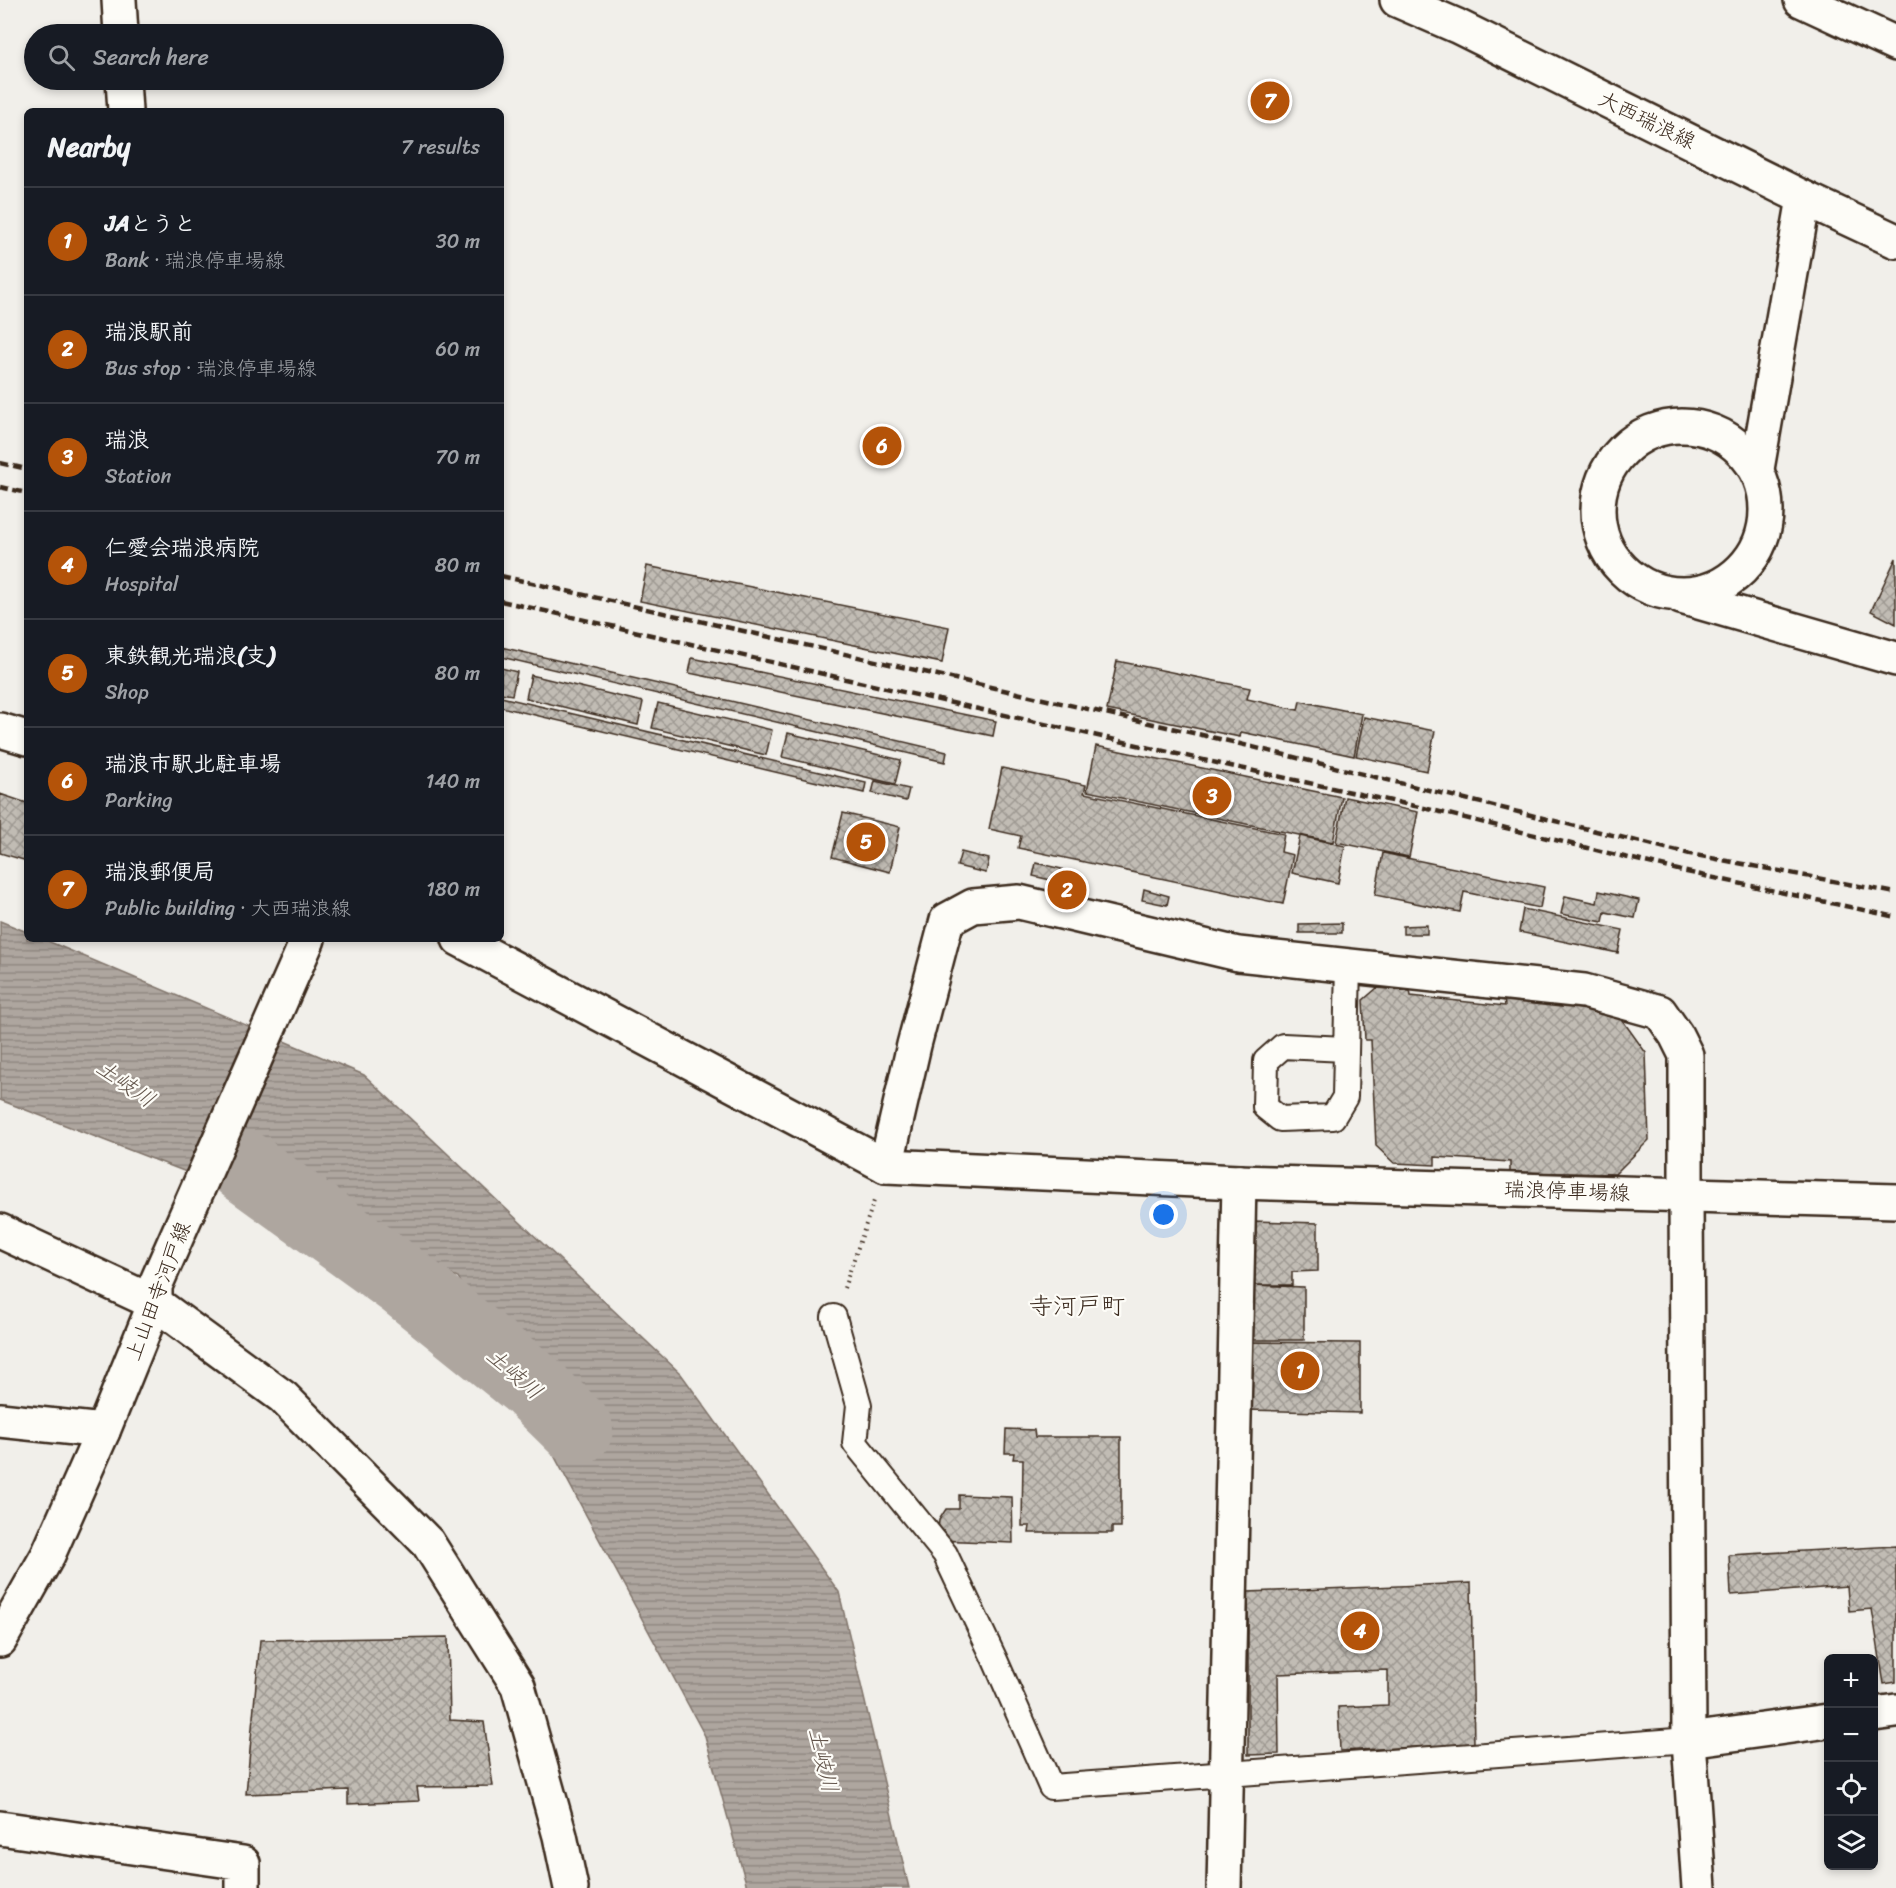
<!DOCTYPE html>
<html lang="en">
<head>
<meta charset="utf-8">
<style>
  :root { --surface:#171b24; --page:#20242c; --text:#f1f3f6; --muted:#9ea1a6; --line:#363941; --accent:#b45309 }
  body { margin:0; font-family:Sriracha,"Klee One",sans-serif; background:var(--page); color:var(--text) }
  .controls { position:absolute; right:18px; bottom:18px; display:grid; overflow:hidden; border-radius:9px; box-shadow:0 3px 9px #0003 }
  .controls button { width:54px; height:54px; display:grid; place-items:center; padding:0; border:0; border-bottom:2px solid var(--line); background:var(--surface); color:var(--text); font:30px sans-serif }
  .you { position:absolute; left:1164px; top:1215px; width:21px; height:21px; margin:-15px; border:4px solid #fff; border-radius:50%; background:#1a73e8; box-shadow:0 0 0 9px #1a73e833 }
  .badge { display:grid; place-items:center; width:39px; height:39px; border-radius:50%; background:var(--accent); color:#fff; font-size:20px; font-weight:700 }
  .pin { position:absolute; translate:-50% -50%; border:3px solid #fff; box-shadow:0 2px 6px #0006 }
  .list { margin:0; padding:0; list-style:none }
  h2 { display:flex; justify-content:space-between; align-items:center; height:78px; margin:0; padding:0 24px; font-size:26px }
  h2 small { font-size:20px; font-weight:400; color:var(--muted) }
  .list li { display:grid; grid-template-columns:39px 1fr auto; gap:18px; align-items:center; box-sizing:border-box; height:108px; padding:0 24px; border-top:2px solid var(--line) }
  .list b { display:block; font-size:22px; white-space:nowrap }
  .list p { margin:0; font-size:20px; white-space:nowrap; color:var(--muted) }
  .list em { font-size:20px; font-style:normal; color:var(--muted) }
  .icon { flex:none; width:33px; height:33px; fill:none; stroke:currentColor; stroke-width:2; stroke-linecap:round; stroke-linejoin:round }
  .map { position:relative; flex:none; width:1896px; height:1888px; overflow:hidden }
  .search { position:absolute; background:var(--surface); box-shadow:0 3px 9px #0003; left:24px; top:24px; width:480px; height:66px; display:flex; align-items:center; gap:15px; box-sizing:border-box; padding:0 21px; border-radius:33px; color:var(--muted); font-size:22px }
  .panel { position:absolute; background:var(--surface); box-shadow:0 3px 9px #0003; left:24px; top:108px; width:480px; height:834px; border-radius:9px }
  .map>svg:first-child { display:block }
</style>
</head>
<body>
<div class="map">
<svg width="1896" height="1888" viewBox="0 0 1896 1888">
  <defs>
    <pattern id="water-rules" width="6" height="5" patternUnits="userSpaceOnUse" patternTransform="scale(1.5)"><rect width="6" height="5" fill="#aea69f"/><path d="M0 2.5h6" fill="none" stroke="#8f8781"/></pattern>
    <pattern id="building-cross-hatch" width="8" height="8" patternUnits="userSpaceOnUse" patternTransform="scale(1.5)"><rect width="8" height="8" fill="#c1bcb4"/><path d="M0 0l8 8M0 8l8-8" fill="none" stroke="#9e9992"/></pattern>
  </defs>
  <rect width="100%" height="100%" fill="#f1efea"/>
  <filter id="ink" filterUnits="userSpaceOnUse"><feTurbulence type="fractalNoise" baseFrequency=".0167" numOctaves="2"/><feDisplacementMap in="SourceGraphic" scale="12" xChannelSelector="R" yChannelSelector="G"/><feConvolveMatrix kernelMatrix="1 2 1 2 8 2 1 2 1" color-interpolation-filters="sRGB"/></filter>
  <g filter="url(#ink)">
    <path fill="url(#water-rules)" stroke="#80746b" stroke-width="1.5" d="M 0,921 L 27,932 L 27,939 L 43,939 L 364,1075 L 681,1374 L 839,1592 L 909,1888 L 746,1888 L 746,1883 L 705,1736 L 458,1277 L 0,1100 Z"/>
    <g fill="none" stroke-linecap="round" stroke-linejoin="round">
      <path stroke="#aea69f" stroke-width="72" d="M 245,1167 L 403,1281 L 532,1385 L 577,1429"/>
    </g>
    <path fill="url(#building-cross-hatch)" stroke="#3b2a1e" stroke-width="1.5" d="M 1896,558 L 1896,624 L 1871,611 Z
      M 647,566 L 949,627 L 942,663 L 640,601 Z
      M 501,647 L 947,752 L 945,762 L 501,657 Z
      M 692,658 L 996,721 L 993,736 L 689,673 Z
      M 1117,661 L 1250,688 L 1247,699 L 1298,710 L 1300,701 L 1362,714 L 1354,756 L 1241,732 L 1240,737 L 1107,710 Z
      M 501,668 L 517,672 L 512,695 L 501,693 Z
      M 531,675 L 643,702 L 638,725 L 526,698 Z
      M 501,697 L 866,783 L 864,793 L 501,707 Z
      M 658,703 L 772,730 L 766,755 L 652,728 Z
      M 1364,717 L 1435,731 L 1427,771 L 1356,756 Z
      M 788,733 L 901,760 L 895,784 L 782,757 Z
      M 1096,746 L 1342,797 L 1333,842 L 1087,791 Z
      M 1002,768 L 1086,785 L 1084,793 L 1284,834 L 1281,852 L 1293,855 L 1283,904 L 1018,848 L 1021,836 L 989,829 Z
      M 875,781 L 909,789 L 906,801 L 872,793 Z
      M 0,794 L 27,803 L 27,861 L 0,853 Z
      M 1345,797 L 1418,812 L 1409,857 L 1336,842 Z
      M 843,813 L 900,827 L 890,872 L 832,857 Z
      M 1300,836 L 1345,846 L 1338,883 L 1292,873 Z
      M 961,852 L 989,859 L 986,873 L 957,866 Z
      M 1383,853 L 1544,887 L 1540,908 L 1464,892 L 1460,912 L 1375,895 Z
      M 1036,863 L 1062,869 L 1059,882 L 1033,876 Z
      M 1144,889 L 1169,896 L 1167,905 L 1142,900 Z
      M 1599,891 L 1639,900 L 1635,918 L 1605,912 L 1603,922 L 1561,914 L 1565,896 L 1597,903 Z
      M 1523,909 L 1623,930 L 1618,953 L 1519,932 Z
      M 1342,923 L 1342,933 L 1299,933 L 1299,924 Z
      M 1427,925 L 1427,934 L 1403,934 L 1403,926 Z
      M 1377,988 L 1410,991 L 1411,996 L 1505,1006 L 1504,998 L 1618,1014 L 1646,1053 L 1649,1140 L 1615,1174 L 1510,1172 L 1510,1162 L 1435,1157 L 1435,1165 L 1394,1163 L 1376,1146 L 1371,1040 L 1365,1040 L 1363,1000 Z
      M 1252,1221 L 1318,1223 L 1318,1271 L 1292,1272 L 1292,1285 L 1250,1285 Z
      M 1250,1285 L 1304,1287 L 1304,1340 L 1248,1340 Z
      M 1248,1342 L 1360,1343 L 1360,1413 L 1246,1410 Z
      M 1006,1429 L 1034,1430 L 1035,1437 L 1121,1437 L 1121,1527 L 1112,1527 L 1112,1533 L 1029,1533 L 1030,1526 L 1022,1526 L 1023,1459 L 1013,1459 L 1014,1453 L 1005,1453 Z
      M 959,1495 L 1012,1497 L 1013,1543 L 937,1540 L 939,1520 L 946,1509 L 959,1509 Z
      M 1896,1546 L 1896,1682 L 1884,1684 L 1872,1609 L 1849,1611 L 1847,1586 L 1731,1595 L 1729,1555 Z
      M 1471,1583 L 1474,1744 L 1340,1751 L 1338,1707 L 1388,1705 L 1388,1670 L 1278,1674 L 1279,1754 L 1248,1755 L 1248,1592 Z
      M 448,1637 L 450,1720 L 484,1722 L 493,1786 L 417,1787 L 419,1801 L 348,1804 L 348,1790 L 246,1794 L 260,1640 Z"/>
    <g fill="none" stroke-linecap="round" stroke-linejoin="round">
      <g stroke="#3b2a1e" stroke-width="28">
        <path id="service" d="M 1345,1049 L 1283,1046 L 1266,1061 L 1265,1107 L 1280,1119 L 1333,1117 L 1345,1097 L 1348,965
          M 834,1317 L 859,1405 L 855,1443 L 945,1554 L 995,1660 L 1051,1787 L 1689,1740"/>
      </g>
      <g stroke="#3b2a1e" stroke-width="38">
        <path id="minor" d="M 119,0 L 121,34
          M 1801,0 L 1896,44
          M 123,80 L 125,111
          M1598 510a84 84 0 1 1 168 0a84 84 0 1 1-168 0Z
          M 1681,597 L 1896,659
          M 886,1166 L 914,1045 L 947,920 L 973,906 L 1019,902 L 1238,954 L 1584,991 L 1660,1012 L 1676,1035 L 1686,1055 L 1686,1195
          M 0,1231 L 155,1303 L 283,1397 L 428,1543 L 518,1686 L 560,1836 L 571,1888
          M 0,1420 L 103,1431
          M 1874,1714 L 1896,1711
          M 1689,1740 L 1828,1721
          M 0,1828 L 243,1863 L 243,1888
          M 1224,1888 L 1239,1182"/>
      </g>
      <g stroke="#3b2a1e" stroke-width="38">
        <path id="tertiary" d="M 1757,469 L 1804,198
          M 459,939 L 886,1166 L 1239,1182
          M 1686,1195 L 1689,1740 L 1699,1888"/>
      </g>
      <g stroke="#3b2a1e" stroke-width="38">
        <path id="secondary" d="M 1397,0 L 1457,26 L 1804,198 L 1896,241
          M 0,730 L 27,738
          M 1239,1182 L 1896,1201
          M 0,1640 L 48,1555 L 103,1431 L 155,1303 L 155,1286 L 308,939"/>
      </g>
      <path stroke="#3b2a1e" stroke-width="4" stroke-dasharray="1.5 4.5" stroke-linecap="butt" d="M 844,1288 L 874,1201"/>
      <use href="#service" stroke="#fdfcf7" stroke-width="24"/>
      <use href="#minor" stroke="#fdfcf7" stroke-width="33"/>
      <use href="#tertiary" stroke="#fdfcf7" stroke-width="33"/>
      <use href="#secondary" stroke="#fdfcf7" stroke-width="33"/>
      <path stroke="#3b2a1e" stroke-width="4.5" stroke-dasharray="9 4.5" stroke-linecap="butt" d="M 0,463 L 27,469
        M 0,487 L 27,493
        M 501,576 L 1224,740 L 1690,854 L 1896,893
        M 501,601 L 1217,763 L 1424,808 L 1682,871 L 1896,917"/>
    </g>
  </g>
  <g text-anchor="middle" stroke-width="4.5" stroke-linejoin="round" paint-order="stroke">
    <g font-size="21" fill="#3b2a1e" stroke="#fdfcf7">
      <text transform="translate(1647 120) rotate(26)" y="7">大西瑞浪線</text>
      <text transform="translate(1567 1191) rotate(2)" y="7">瑞浪停車場線</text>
      <text transform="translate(158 1291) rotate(-69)" y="7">上山田寺河戸線</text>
    </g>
    <g font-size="22" font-style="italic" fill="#63554b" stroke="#fdfcf7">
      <text transform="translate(126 1083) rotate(35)" y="8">土岐川</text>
      <text transform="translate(515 1373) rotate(41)" y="8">土岐川</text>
      <text transform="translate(824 1760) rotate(77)" y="8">土岐川</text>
    </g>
    <g font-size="24" fill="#3b2a1e" stroke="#fdfcf7">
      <text x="1077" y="1314">寺河戸町</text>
    </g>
  </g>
</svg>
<div class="controls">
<button>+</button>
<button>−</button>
<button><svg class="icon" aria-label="locate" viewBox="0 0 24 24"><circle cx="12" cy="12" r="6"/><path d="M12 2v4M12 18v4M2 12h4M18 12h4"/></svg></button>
<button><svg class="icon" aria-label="layers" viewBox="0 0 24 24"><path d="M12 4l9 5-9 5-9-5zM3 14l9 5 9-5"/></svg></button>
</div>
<div class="you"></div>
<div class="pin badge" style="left:1300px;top:1371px">1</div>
<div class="pin badge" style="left:1067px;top:890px">2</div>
<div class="pin badge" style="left:1212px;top:796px">3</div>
<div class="pin badge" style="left:1360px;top:1631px">4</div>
<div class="pin badge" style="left:866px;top:842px">5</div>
<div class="pin badge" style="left:882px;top:446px">6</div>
<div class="pin badge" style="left:1270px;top:101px">7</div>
<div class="search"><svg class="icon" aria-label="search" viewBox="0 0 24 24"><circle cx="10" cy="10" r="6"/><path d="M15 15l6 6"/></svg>Search here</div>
<section class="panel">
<h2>Nearby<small>7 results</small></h2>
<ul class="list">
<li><span class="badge">1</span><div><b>JAとうと</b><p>Bank · 瑞浪停車場線</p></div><em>30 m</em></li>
<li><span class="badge">2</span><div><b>瑞浪駅前</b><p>Bus stop · 瑞浪停車場線</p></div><em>60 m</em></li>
<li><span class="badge">3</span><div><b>瑞浪</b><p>Station</p></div><em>70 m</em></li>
<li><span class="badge">4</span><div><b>仁愛会瑞浪病院</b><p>Hospital</p></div><em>80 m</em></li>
<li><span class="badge">5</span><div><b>東鉄観光瑞浪(支)</b><p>Shop</p></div><em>80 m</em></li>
<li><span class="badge">6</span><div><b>瑞浪市駅北駐車場</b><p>Parking</p></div><em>140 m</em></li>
<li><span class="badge">7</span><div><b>瑞浪郵便局</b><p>Public building · 大西瑞浪線</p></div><em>180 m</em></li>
</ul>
</section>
</div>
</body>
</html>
